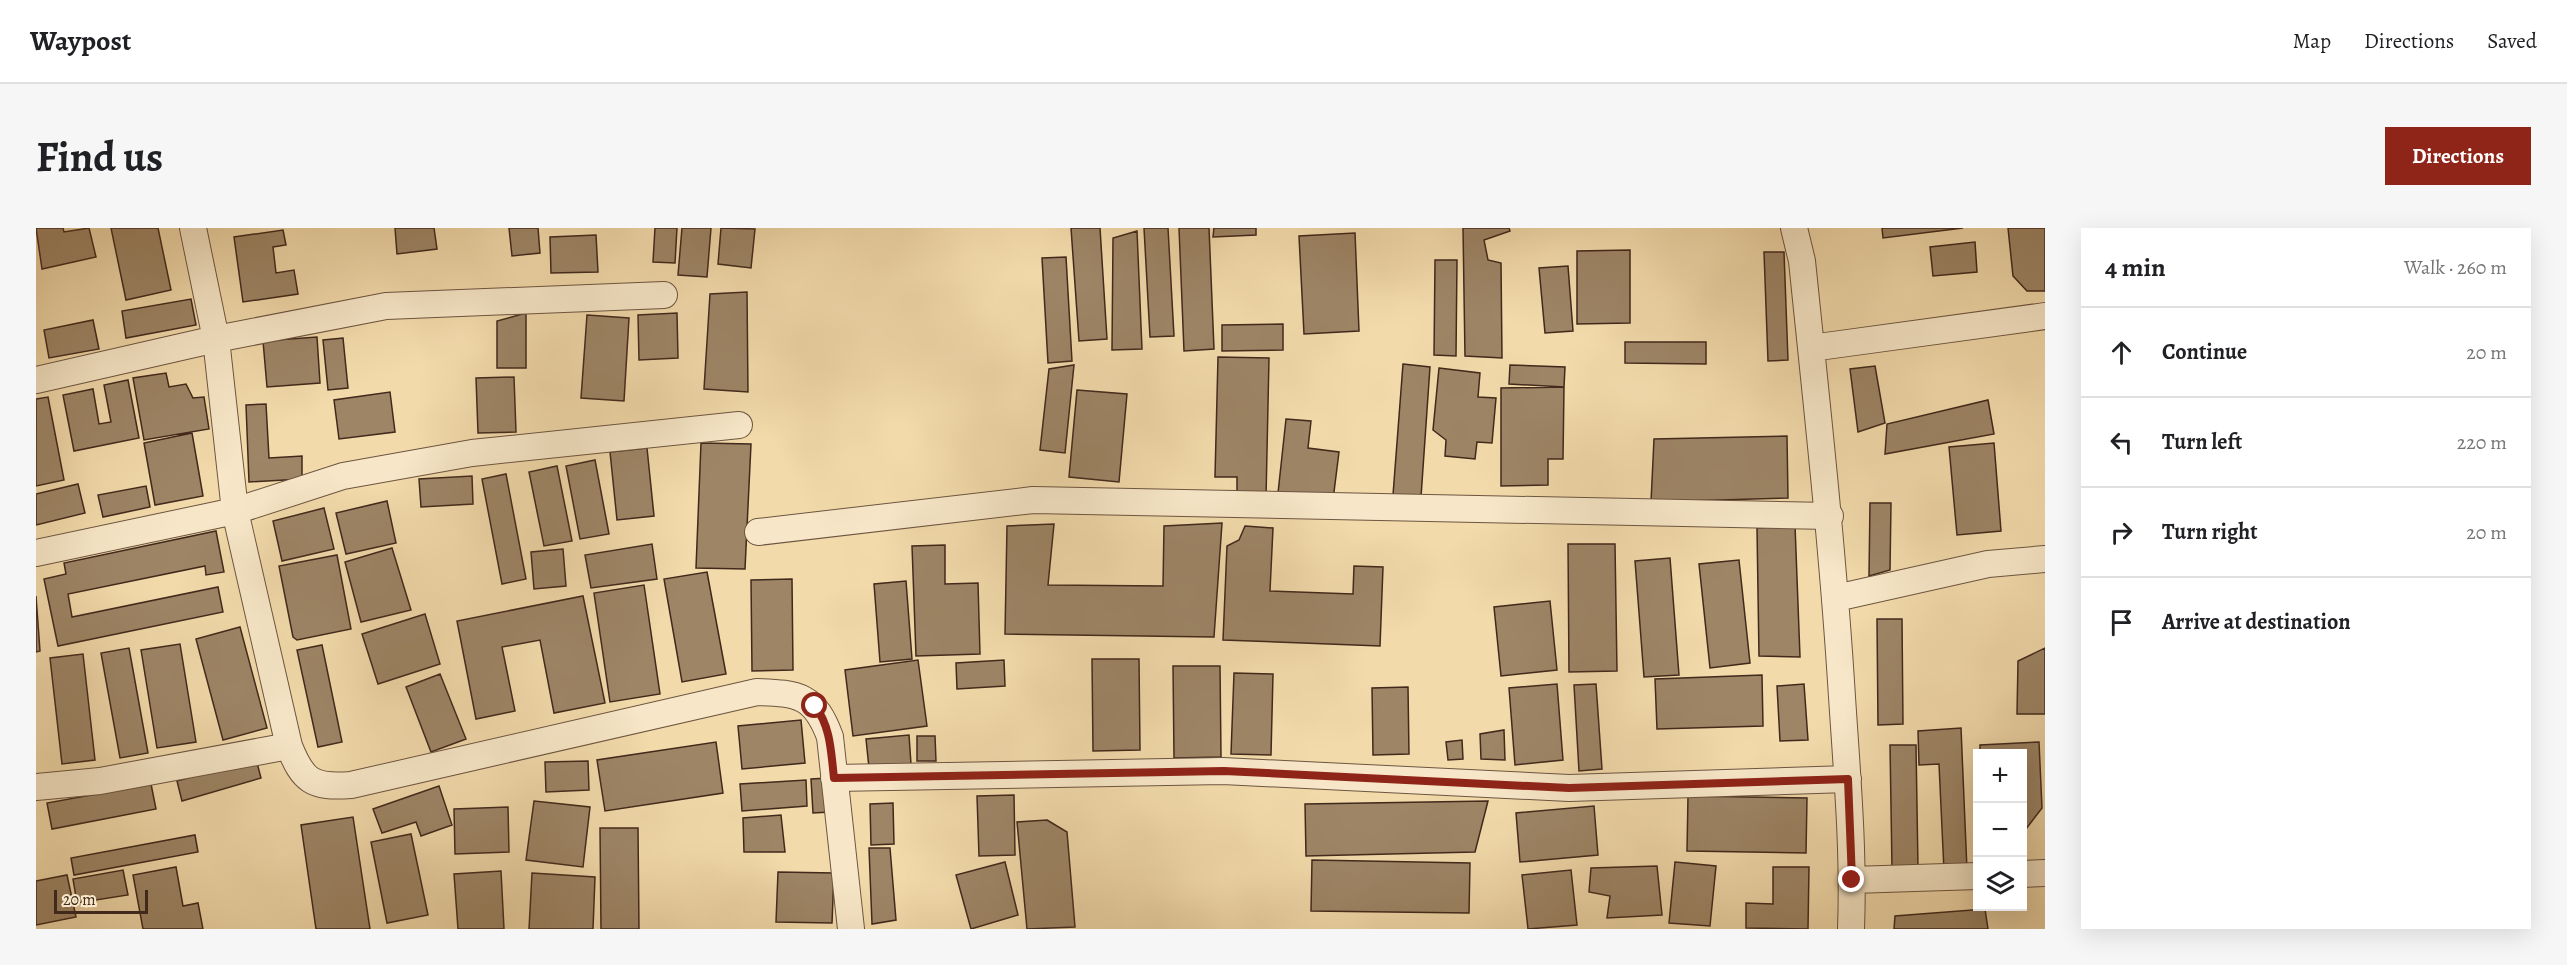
<!DOCTYPE html>
<html lang="en">
<head>
<meta charset="utf-8">
<style>
  :root { --surface:#fff; --page:#f6f6f6; --text:#202124; --muted:#757577; --line:#e0e0e0; --accent:#8f2418 }
  body { margin:0; font-family:Alegreya,serif; background:var(--page); color:var(--text) }
  .controls { position:absolute; right:18px; bottom:18px; display:grid; overflow:hidden; border-radius:0px; box-shadow:0 6px 24px #0002 }
  .controls button { width:54px; height:54px; display:grid; place-items:center; padding:0; border:0; border-bottom:2px solid var(--line); background:var(--surface); color:var(--text); font:30px sans-serif }
  .scale { position:absolute; left:18px; bottom:15px; width:94px; box-sizing:border-box; padding-left:6px; border:3px solid #41291c; border-top:0; font-size:16px; line-height:21px; white-space:nowrap; color:#41291c; -webkit-text-stroke:4px #f7e7c8; paint-order:stroke }
  .stop { position:absolute; width:18px; height:18px; margin:-14px; border:4px solid #8f2418; border-radius:50%; background:#fff }
  .stop.end { background:#8f2418; border-color:#fff; box-shadow:0 2px 6px #0008 }
  .list { margin:0; padding:0; list-style:none }
  h2 { display:flex; justify-content:space-between; align-items:center; height:78px; margin:0; padding:0 24px; font-size:26px }
  h2 small { font-size:20px; font-weight:400; color:var(--muted) }
  .list li { display:grid; grid-template-columns:39px 1fr auto; gap:18px; align-items:center; box-sizing:border-box; height:90px; padding:0 24px; border-top:2px solid var(--line) }
  .list b { display:block; font-size:22px; white-space:nowrap }
  .list em { font-size:20px; font-style:normal; color:var(--muted) }
  .icon { flex:none; width:33px; height:33px; fill:none; stroke:currentColor; stroke-width:2; stroke-linecap:round; stroke-linejoin:round }
  .map { position:relative; flex:none; width:2009px; height:701px; overflow:hidden; border-radius:0px }
  header { display:flex; align-items:center; gap:36px; box-sizing:border-box; height:84px; padding:0 30px; background:var(--surface); border-bottom:2px solid var(--line) }
  header strong { font-size:28px }
  nav { display:flex; gap:33px; margin-inline-start:auto; font-size:21px }
  .intro { display:flex; align-items:center; justify-content:space-between; box-sizing:border-box; height:144px; padding:0 36px }
  h1 { margin:0; font-size:42px }
  .button { padding:15px 27px; border-radius:0px; background:var(--accent); color:#fff; font-size:21px; font-weight:700 }
  main { display:flex; gap:36px; padding:0 36px }
  aside { flex:1; background:var(--surface); border-radius:0px; box-shadow:0 6px 24px #0002 }
  .map>svg:first-child { display:block }
</style>
</head>
<body>
<header>
<strong>Waypost</strong>
<nav><a>Map</a><a>Directions</a><a>Saved</a></nav>
</header>
<div class="intro"><h1>Find us</h1><a class="button">Directions</a></div>
<main>
<div class="map">
<svg width="2009" height="701" viewBox="0 0 2009 701">
  <rect width="100%" height="100%" fill="#f2daab"/>
  <filter id="stains"><feTurbulence type="fractalNoise" baseFrequency=".00333" numOctaves="4"/><feColorMatrix values="0 0 0 0 .2 0 0 0 0 .09 0 0 0 0 .02 0 0 0 .5 -.17"/></filter>
  <radialGradient id="worn" r=".72"><stop offset=".6" stop-color="#630" stop-opacity="0"/><stop offset="1" stop-color="#630" stop-opacity=".3"/></radialGradient>
  <path fill="#9d8566" stroke="#41291c" stroke-width="1.5" d="M 0,0 L 27,0 L 28,4 L 53,0 L 60,29 L 6,41 Z
    M 75,0 L 122,0 L 135,62 L 90,72 Z
    M 359,0 L 398,0 L 401,21 L 361,26 Z
    M 473,0 L 502,0 L 504,25 L 476,28 Z
    M 619,0 L 641,0 L 639,35 L 617,34 Z
    M 646,0 L 675,0 L 671,49 L 642,47 Z
    M 685,0 L 719,1 L 715,40 L 682,36 Z
    M 1035,0 L 1064,0 L 1071,111 L 1043,113 Z
    M 1108,0 L 1132,0 L 1138,108 L 1114,109 Z
    M 1143,0 L 1173,0 L 1178,121 L 1148,123 Z
    M 1178,0 L 1220,0 L 1220,7 L 1177,9 Z
    M 1427,0 L 1473,0 L 1474,3 L 1448,12 L 1452,32 L 1465,35 L 1466,130 L 1429,128 Z
    M 1846,0 L 1927,0 L 1847,10 Z
    M 1972,0 L 2009,0 L 2009,63 L 1991,63 L 1977,48 Z
    M 247,2 L 250,17 L 237,19 L 240,45 L 258,42 L 262,66 L 207,74 L 198,9 Z
    M 1101,3 L 1106,121 L 1076,122 L 1077,10 Z
    M 1319,5 L 1323,103 L 1268,106 L 1263,8 Z
    M 560,7 L 562,44 L 515,45 L 514,9 Z
    M 1939,14 L 1941,44 L 1897,48 L 1894,19 Z
    M 1594,22 L 1594,95 L 1541,96 L 1541,23 Z
    M 1728,24 L 1748,24 L 1752,132 L 1732,133 Z
    M 1030,29 L 1036,133 L 1012,135 L 1006,30 Z
    M 1399,32 L 1421,32 L 1420,128 L 1398,127 Z
    M 1532,38 L 1537,103 L 1509,105 L 1503,40 Z
    M 711,64 L 712,164 L 668,161 L 674,66 Z
    M 155,71 L 160,97 L 90,110 L 86,83 Z
    M 490,85 L 490,140 L 461,140 L 461,93 Z
    M 641,85 L 642,130 L 603,132 L 602,87 Z
    M 551,87 L 593,90 L 588,173 L 545,170 Z
    M 57,92 L 63,121 L 13,130 L 8,102 Z
    M 1247,96 L 1247,122 L 1186,123 L 1186,97 Z
    M 281,109 L 284,155 L 231,159 L 227,113 Z
    M 307,110 L 312,160 L 292,162 L 287,112 Z
    M 1589,114 L 1670,114 L 1670,136 L 1589,135 Z
    M 1182,129 L 1233,130 L 1230,270 L 1201,270 L 1201,249 L 1179,249 Z
    M 1367,136 L 1394,139 L 1385,269 L 1357,267 Z
    M 1038,137 L 1029,225 L 1004,222 L 1013,141 Z
    M 1474,137 L 1529,139 L 1528,159 L 1473,156 Z
    M 1839,138 L 1849,195 L 1822,204 L 1814,141 Z
    M 1403,140 L 1444,145 L 1442,169 L 1460,170 L 1456,215 L 1441,214 L 1439,231 L 1409,228 L 1410,212 L 1397,202 Z
    M 130,145 L 133,159 L 150,156 L 157,170 L 168,169 L 173,201 L 108,212 L 97,150 Z
    M 478,149 L 480,204 L 442,205 L 440,150 Z
    M 92,152 L 103,210 L 38,223 L 27,167 L 57,161 L 63,196 L 75,194 L 68,157 Z
    M 1528,159 L 1527,231 L 1512,231 L 1512,257 L 1465,258 L 1465,160 Z
    M 1041,162 L 1091,166 L 1083,254 L 1033,249 Z
    M 354,164 L 359,204 L 303,211 L 298,172 Z
    M 12,169 L 28,252 L 0,258 L 0,171 Z
    M 1952,172 L 1958,206 L 1849,226 L 1851,196 Z
    M 230,176 L 233,230 L 266,228 L 266,251 L 213,254 L 210,177 Z
    M 1250,191 L 1275,193 L 1272,220 L 1303,224 L 1297,272 L 1242,265 Z
    M 156,205 L 167,268 L 119,277 L 108,215 Z
    M 1751,208 L 1752,270 L 1615,274 L 1618,211 Z
    M 665,215 L 715,216 L 709,341 L 660,340 Z
    M 1958,215 L 1965,303 L 1921,307 L 1913,219 Z
    M 611,220 L 618,288 L 581,292 L 574,224 Z
    M 559,232 L 573,306 L 544,311 L 530,238 Z
    M 521,238 L 536,313 L 508,318 L 493,244 Z
    M 470,246 L 490,351 L 466,356 L 446,251 Z
    M 436,248 L 437,276 L 385,279 L 383,251 Z
    M 42,256 L 49,285 L 0,297 L 0,266 Z
    M 110,258 L 114,279 L 67,289 L 62,267 Z
    M 351,273 L 360,315 L 310,326 L 300,285 Z
    M 1834,275 L 1855,275 L 1854,342 L 1833,348 Z
    M 288,280 L 298,321 L 246,333 L 237,293 Z
    M 1186,295 L 1178,409 L 969,406 L 971,298 L 1018,296 L 1012,357 L 1127,358 L 1128,298 Z
    M 1759,297 L 1764,429 L 1723,428 L 1721,300 Z
    M 1209,298 L 1237,300 L 1234,363 L 1317,366 L 1318,338 L 1347,339 L 1344,418 L 1187,412 L 1191,318 L 1203,312 Z
    M 180,303 L 188,344 L 170,347 L 169,338 L 32,366 L 36,389 L 182,359 L 187,384 L 22,418 L 8,351 L 30,346 L 28,335 Z
    M 616,316 L 621,351 L 555,360 L 549,327 Z
    M 1532,316 L 1579,316 L 1581,443 L 1533,444 Z
    M 909,317 L 909,356 L 942,355 L 944,426 L 880,428 L 876,318 Z
    M 356,320 L 375,382 L 325,394 L 309,334 Z
    M 527,321 L 530,358 L 498,361 L 495,324 Z
    M 301,327 L 315,401 L 261,412 L 257,409 L 243,338 Z
    M 1634,330 L 1643,447 L 1608,449 L 1599,333 Z
    M 1703,332 L 1714,435 L 1674,440 L 1663,336 Z
    M 671,344 L 690,446 L 646,454 L 628,351 Z
    M 756,351 L 757,442 L 716,443 L 715,352 Z
    M 870,353 L 876,431 L 844,434 L 838,356 Z
    M 608,357 L 624,466 L 574,474 L 558,365 Z
    M 0,368 L 4,423 L 0,424 Z
    M 547,368 L 569,475 L 518,485 L 504,412 L 466,419 L 479,483 L 440,491 L 421,393 Z
    M 1514,373 L 1521,442 L 1465,448 L 1458,379 Z
    M 389,386 L 404,436 L 342,456 L 326,406 Z
    M 1841,391 L 1866,391 L 1867,496 L 1842,497 Z
    M 204,399 L 231,500 L 187,512 L 160,411 Z
    M 144,416 L 160,514 L 121,520 L 105,422 Z
    M 286,417 L 306,514 L 282,519 L 261,422 Z
    M 93,420 L 112,525 L 84,530 L 65,425 Z
    M 2009,420 L 2009,486 L 1981,486 L 1982,433 Z
    M 47,426 L 59,532 L 26,536 L 14,430 Z
    M 1056,431 L 1103,431 L 1104,522 L 1057,523 Z
    M 882,432 L 891,498 L 817,508 L 809,442 Z
    M 968,432 L 969,458 L 921,461 L 920,435 Z
    M 1137,438 L 1184,438 L 1185,529 L 1138,530 Z
    M 1198,445 L 1237,446 L 1235,527 L 1195,526 Z
    M 404,446 L 430,511 L 395,524 L 370,459 Z
    M 1726,447 L 1727,498 L 1621,501 L 1619,451 Z
    M 1521,456 L 1527,532 L 1479,537 L 1473,460 Z
    M 1560,456 L 1566,541 L 1543,543 L 1538,457 Z
    M 1768,456 L 1772,512 L 1744,513 L 1741,458 Z
    M 1372,459 L 1373,526 L 1337,527 L 1336,460 Z
    M 765,492 L 769,535 L 706,541 L 702,498 Z
    M 1925,500 L 1931,642 L 1908,643 L 1903,536 L 1883,537 L 1882,503 Z
    M 1468,502 L 1469,532 L 1445,531 L 1444,506 Z
    M 873,507 L 875,536 L 833,540 L 830,511 Z
    M 881,508 L 899,508 L 900,533 L 881,533 Z
    M 1426,512 L 1427,531 L 1412,532 L 1410,514 Z
    M 680,514 L 687,565 L 569,583 L 561,532 Z
    M 2003,514 L 2006,580 L 1986,606 L 1986,526 L 1944,526 L 1944,517 Z
    M 1854,517 L 1880,517 L 1882,640 L 1856,641 Z
    M 220,531 L 225,550 L 146,573 L 141,553 Z
    M 552,533 L 553,562 L 510,564 L 509,534 Z
    M 792,550 L 794,584 L 777,585 L 775,551 Z
    M 770,552 L 771,578 L 706,583 L 704,556 Z
    M 115,556 L 120,581 L 16,601 L 11,575 Z
    M 403,558 L 416,597 L 385,608 L 380,594 L 346,605 L 337,581 Z
    M 978,567 L 979,627 L 943,628 L 941,568 Z
    M 1652,568 L 1771,570 L 1770,625 L 1651,623 Z
    M 498,573 L 554,579 L 547,639 L 490,632 Z
    M 1452,573 L 1439,624 L 1270,628 L 1269,576 Z
    M 857,575 L 858,616 L 835,617 L 834,576 Z
    M 1558,578 L 1562,627 L 1484,634 L 1480,585 Z
    M 472,579 L 473,624 L 419,626 L 418,581 Z
    M 745,587 L 749,624 L 708,624 L 707,590 Z
    M 317,589 L 334,701 L 280,701 L 265,597 Z
    M 1011,592 L 1031,604 L 1039,699 L 991,701 L 981,594 Z
    M 564,600 L 602,600 L 603,701 L 565,701 Z
    M 375,606 L 392,687 L 351,695 L 335,614 Z
    M 159,607 L 162,624 L 38,647 L 35,630 Z
    M 833,620 L 854,620 L 860,692 L 836,696 Z
    M 1276,632 L 1434,635 L 1433,685 L 1275,683 Z
    M 969,634 L 982,687 L 935,701 L 920,647 Z
    M 1639,634 L 1680,638 L 1674,698 L 1633,695 Z
    M 1621,638 L 1626,687 L 1571,690 L 1574,668 L 1553,664 L 1555,640 Z
    M 140,639 L 147,678 L 162,675 L 167,701 L 107,701 L 97,647 Z
    M 1737,639 L 1773,639 L 1772,701 L 1710,700 L 1710,675 L 1737,676 Z
    M 87,642 L 92,667 L 41,675 L 37,651 Z
    M 1535,642 L 1541,697 L 1492,701 L 1486,647 Z
    M 465,643 L 468,701 L 422,701 L 418,646 Z
    M 742,644 L 798,645 L 796,695 L 740,694 Z
    M 496,645 L 559,649 L 557,701 L 493,701 Z
    M 31,647 L 40,689 L 0,697 L 0,653 Z
    M 1949,681 L 1952,701 L 1858,701 L 1859,688 Z"/>
  <g fill="none" stroke-linecap="round" stroke-linejoin="round">
    <g stroke="#6d5540" stroke-width="28">
      <path id="minor" d="M 157,0 L 180,111 L 199,283 L 253,518 C 267,553 276,560 315,557 L 721,464 C 763,465 779,468 794,509 L 815,701
        M 1758,0 L 1766,33 C 1781,179 1797,323 1806,469 C 1811,546 1818,624 1815,701
        M 1775,120 L 2009,88
        M 0,152 L 180,111 L 350,78 L 628,67
        M 722,304 L 997,272 L 1794,288
        M 0,325 L 199,283 L 307,248 L 436,225 L 703,197
        M 1800,370 L 1952,336 L 2009,331
        M 798,550 L 1187,543 L 1533,560 L 1812,551
        M 0,559 L 64,553 L 253,518
        M 1986,646 L 2009,645
        M 1816,652 L 1942,648"/>
    </g>
    <use href="#minor" stroke="#f7e7c8" stroke-width="26"/>
  </g>
  <g fill="none" stroke-linecap="round" stroke-linejoin="round">
    <path stroke="#8f2418" stroke-width="8" d="M 779,478 C 795,499 795,525 798,550 L 1188,543 L 1533,560 L 1812,551 L 1816,652"/>
  </g>
  <rect width="100%" height="100%" filter="url(#stains)"/>
  <rect width="100%" height="100%" fill="url(#worn)"/>
</svg>
<div class="controls">
<button>+</button>
<button>−</button>
<button><svg class="icon" aria-label="layers" viewBox="0 0 24 24"><path d="M12 4l9 5-9 5-9-5zM3 14l9 5 9-5"/></svg></button>
</div>
<div class="scale">20 m</div>
<div class="stop" style="left:779px;top:478px"></div>
<div class="stop end" style="left:1816px;top:652px"></div>
</div>
<aside>
<h2>4 min<small>Walk · 260 m</small></h2>
<ul class="list">
<li><svg class="icon" aria-label="ahead" viewBox="0 0 24 24"><path d="M12 20V5M6 11l6-6 6 6"/></svg><div><b>Continue</b></div><em>20 m</em></li>
<li><svg class="icon" aria-label="left" viewBox="0 0 24 24"><path d="M17 20v-9H6M10 6l-5 5 5 5"/></svg><div><b>Turn left</b></div><em>220 m</em></li>
<li><svg class="icon" aria-label="right" viewBox="0 0 24 24"><path d="M7 20v-9h11M14 6l5 5-5 5"/></svg><div><b>Turn right</b></div><em>20 m</em></li>
<li><svg class="icon" aria-label="arrive" viewBox="0 0 24 24"><path d="M6 21V4h12l-3 4 3 4H6"/></svg><div><b>Arrive at destination</b></div></li>
</ul>
</aside>
</main>
</body>
</html>
